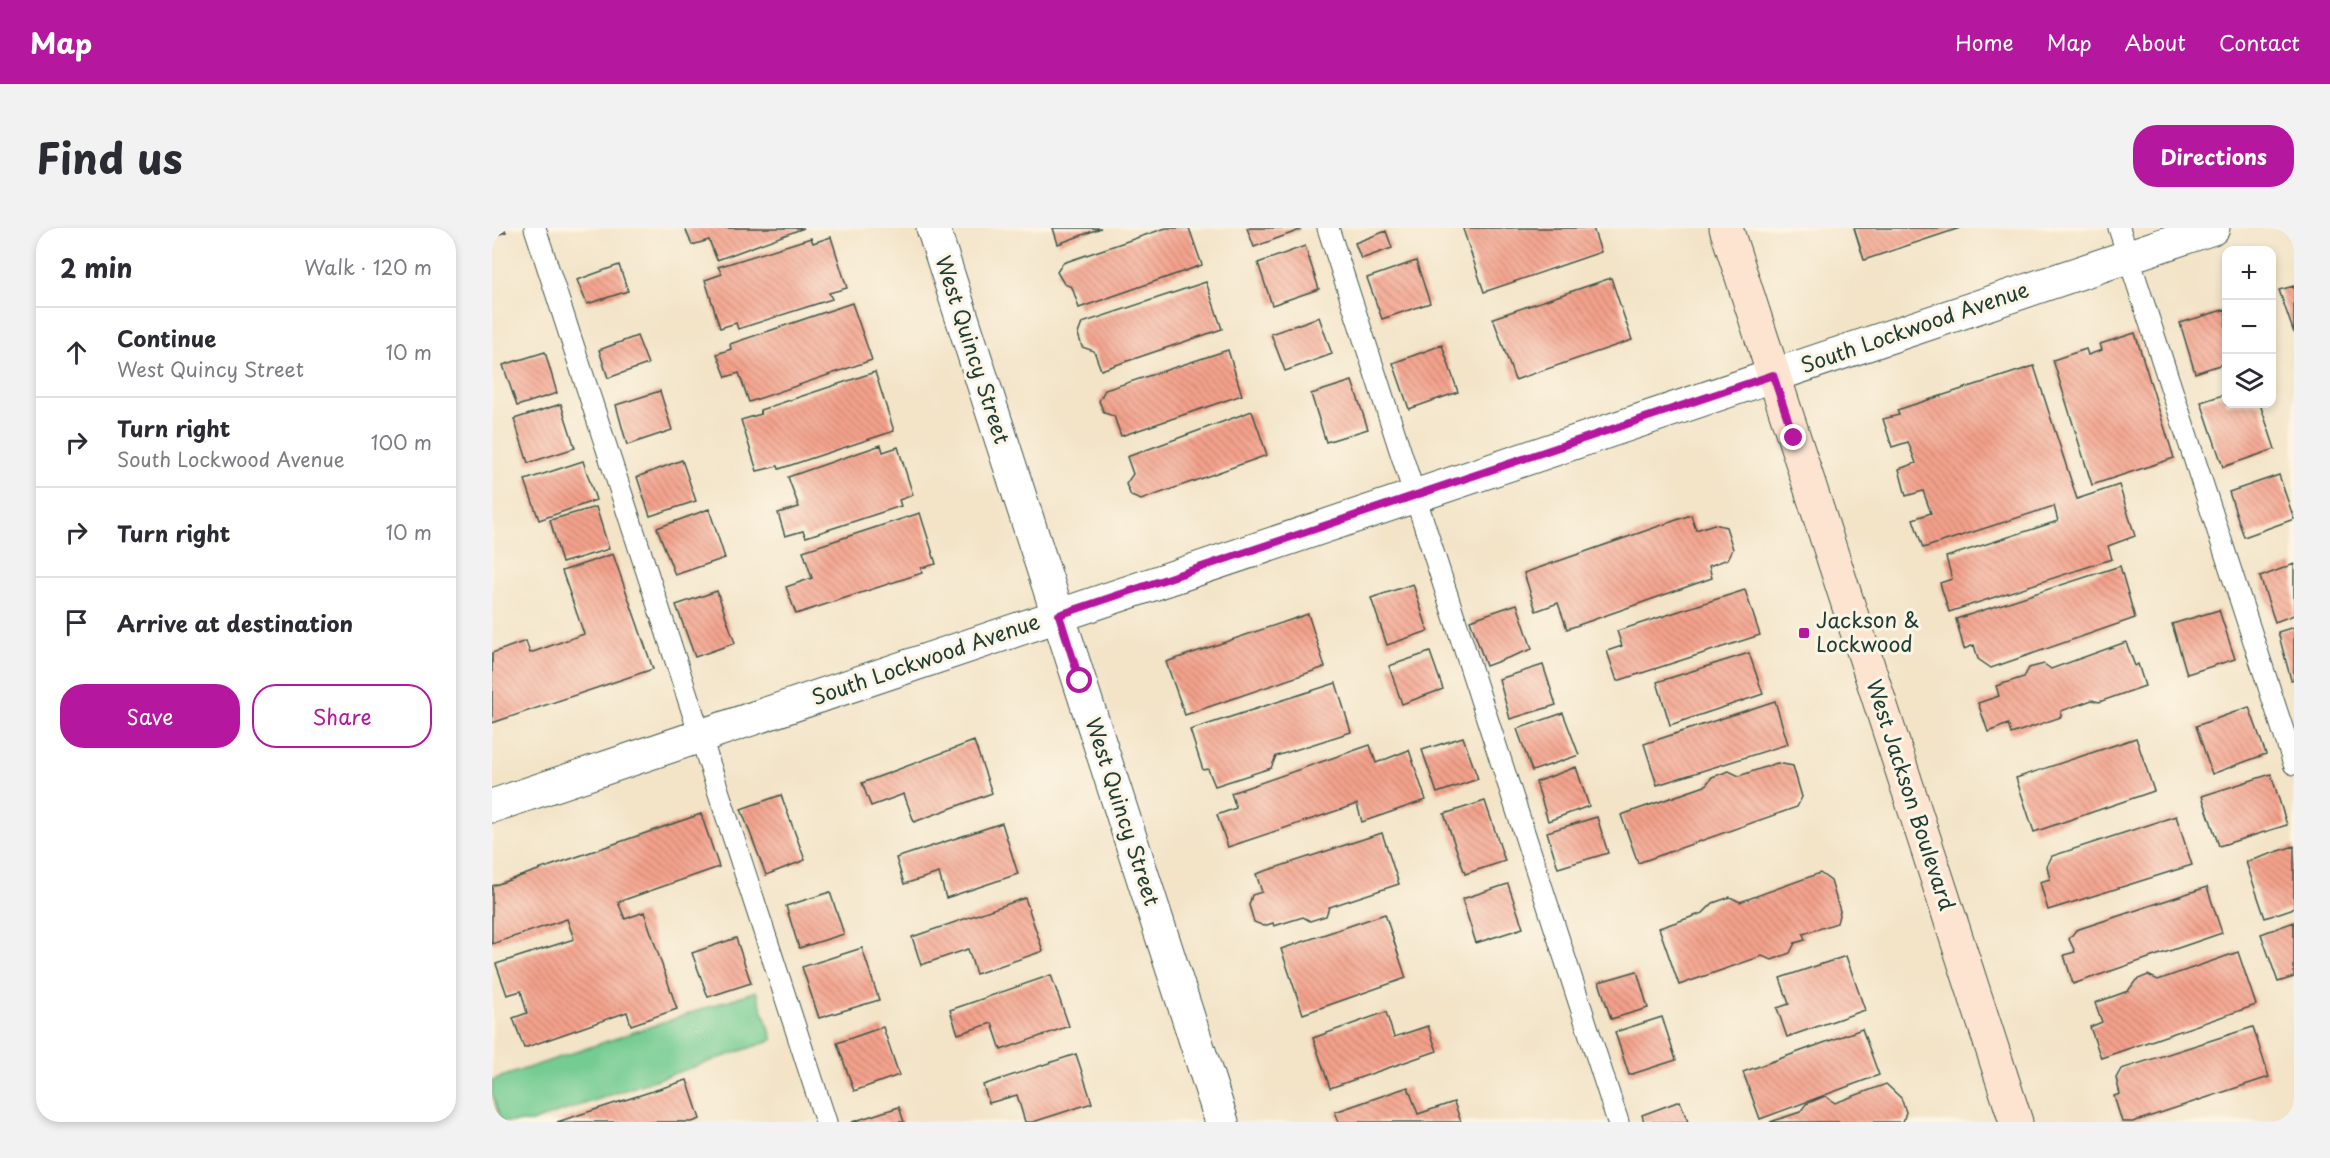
<!DOCTYPE html>
<html lang="en">
<head>
<meta charset="utf-8">
<style>
  :root { --surface:#fff; --page:#f2f2f3; --text:#2b2b33; --muted:#7c7c81; --line:#e1e1e2; --accent:#b5179e }
  body { margin:0; font-family:"Playpen Sans",sans-serif; background:var(--page); color:var(--text) }
  .controls { position:absolute; right:18px; top:18px; display:grid; overflow:hidden; border-radius:12px; box-shadow:0 3px 9px #0003 }
  .controls button { width:54px; height:54px; display:grid; place-items:center; padding:0; border:0; border-bottom:2px solid var(--line); background:var(--surface); color:var(--text); font:30px sans-serif }
  .stop { position:absolute; width:18px; height:18px; margin:-14px; border:4px solid #b5179e; border-radius:50%; background:#fff }
  .stop.end { background:#b5179e; border-color:#fff; box-shadow:0 2px 6px #0008 }
  .list { margin:0; padding:0; list-style:none }
  h2 { display:flex; justify-content:space-between; align-items:center; height:78px; margin:0; padding:0 24px; font-size:26px }
  h2 small { font-size:20px; font-weight:400; color:var(--muted) }
  .list li { display:grid; grid-template-columns:39px 1fr auto; gap:18px; align-items:center; box-sizing:border-box; height:90px; padding:0 24px; border-top:2px solid var(--line) }
  .list b { display:block; font-size:22px; white-space:nowrap }
  .list p { margin:0; font-size:20px; white-space:nowrap; color:var(--muted) }
  .list em { font-size:20px; font-style:normal; color:var(--muted) }
  .actions { display:flex; gap:12px; padding:18px 24px }
  .actions a { flex:1; padding:14px 0; border:2px solid var(--accent); border-radius:24px; text-align:center; font-size:21px; color:var(--accent) }
  .actions .main { background:var(--accent); color:#fff }
  .icon { flex:none; width:33px; height:33px; fill:none; stroke:currentColor; stroke-width:2; stroke-linecap:round; stroke-linejoin:round }
  .map { position:relative; flex:none; width:1802px; height:894px; overflow:hidden; border-radius:24px }
  header { display:flex; align-items:center; gap:36px; box-sizing:border-box; height:84px; padding:0 30px; background:var(--accent); color:#fff }
  header strong { font-size:28px }
  nav { display:flex; gap:33px; margin-inline-start:auto; font-size:21px }
  .intro { display:flex; align-items:center; justify-content:space-between; box-sizing:border-box; height:144px; padding:0 36px }
  h1 { margin:0; font-size:42px }
  .button { padding:15px 27px; border-radius:24px; background:var(--accent); color:#fff; font-size:21px; font-weight:700 }
  main { display:flex; gap:36px; padding:0 36px }
  aside { flex:1; background:var(--surface); border-radius:24px; box-shadow:0 3px 9px #0003 }
  .map>svg:first-child { display:block }
</style>
</head>
<body>
<header>
<strong>Map</strong>
<nav><a>Home</a><a>Map</a><a>About</a><a>Contact</a></nav>
</header>
<div class="intro"><h1>Find us</h1><a class="button">Directions</a></div>
<main>
<aside>
<h2>2 min<small>Walk · 120 m</small></h2>
<ul class="list">
<li><svg class="icon" aria-label="ahead" viewBox="0 0 24 24"><path d="M12 20V5M6 11l6-6 6 6"/></svg><div><b>Continue</b><p>West Quincy Street</p></div><em>10 m</em></li>
<li><svg class="icon" aria-label="right" viewBox="0 0 24 24"><path d="M7 20v-9h11M14 6l5 5-5 5"/></svg><div><b>Turn right</b><p>South Lockwood Avenue</p></div><em>100 m</em></li>
<li><svg class="icon" aria-label="right" viewBox="0 0 24 24"><path d="M7 20v-9h11M14 6l5 5-5 5"/></svg><div><b>Turn right</b></div><em>10 m</em></li>
<li><svg class="icon" aria-label="arrive" viewBox="0 0 24 24"><path d="M6 21V4h12l-3 4 3 4H6"/></svg><div><b>Arrive at destination</b></div></li>
</ul>
<div class="actions"><a class="main">Save</a><a>Share</a></div>
</aside>
<div class="map">
<svg width="1802" height="894" viewBox="0 0 1802 894">
  <defs>
    <pattern id="building-back-hatch" width="6" height="6" patternUnits="userSpaceOnUse" patternTransform="scale(1.5)"><rect width="6" height="6" fill="#f4a18b"/><path d="M-1 5l2 2M0 0l6 6M5-1l2 2" fill="none" stroke="#c58472"/></pattern>
  </defs>
  <rect width="100%" height="100%" fill="#fcf5e5"/>
  <filter id="ink" filterUnits="userSpaceOnUse"><feTurbulence type="fractalNoise" baseFrequency=".0167" numOctaves="2"/><feDisplacementMap in="SourceGraphic" scale="12" xChannelSelector="R" yChannelSelector="G"/><feConvolveMatrix kernelMatrix="1 2 1 2 8 2 1 2 1" color-interpolation-filters="sRGB"/></filter>
  <filter id="wash" filterUnits="userSpaceOnUse"><feTurbulence type="fractalNoise" baseFrequency=".008" numOctaves="4" result="noise"/><feDisplacementMap in="SourceGraphic" scale="24" xChannelSelector="R" yChannelSelector="G"/><feGaussianBlur stdDeviation="1.35" result="paint"/><feColorMatrix in="noise" values="0 0 0 0 0 0 0 0 0 0 0 0 0 0 0 0 0 1.4 0 .05"/><feComposite in="paint" operator="in"/></filter>
  <g filter="url(#wash)">
    <rect width="100%" height="100%" fill="#f3e4c8"/>
    <path fill="#74cc92" stroke="#4a8463" stroke-width="1.5" d="M 264,763 L 281,812 L 39,894 L 9,894 L 0,865 L 0,852 Z"/>
    <g id="blocks">
      <path fill="url(#building-back-hatch)" d="M 0,0 L 12,0 L 14,4 L 0,8 Z
        M 193,0 L 312,0 L 225,32 L 217,12 L 200,17 Z
        M 561,0 L 609,0 L 566,16 Z
        M 674,0 L 697,0 L 710,37 L 587,80 L 580,59 L 572,56 L 565,44 L 571,35 Z
        M 755,0 L 807,0 L 808,2 L 762,19 Z
        M 974,0 L 1101,0 L 1109,24 L 992,64 L 971,1 Z
        M 1362,0 L 1468,0 L 1372,32 Z
        M 894,3 L 900,20 L 869,31 L 863,15 Z
        M 339,9 L 355,60 L 337,65 L 340,71 L 246,101 L 244,95 L 228,100 L 213,52 L 230,46 L 226,39 L 319,10 L 321,15 Z
        M 813,18 L 827,61 L 780,77 L 766,35 Z
        M 924,33 L 938,75 L 890,91 L 875,50 Z
        M 127,37 L 136,63 L 95,76 L 85,52 Z
        M 1119,50 L 1140,112 L 1023,152 L 1001,90 Z
        M 714,54 L 730,101 L 609,142 L 602,123 L 590,119 L 586,106 L 590,95 Z
        M 1802,58 L 1802,105 L 1787,62 Z
        M 360,75 L 380,132 L 257,174 L 247,145 L 234,149 L 225,126 L 239,121 L 238,116 Z
        M 1734,81 L 1734,135 L 1703,145 L 1688,95 Z
        M 827,89 L 840,126 L 793,143 L 779,106 Z
        M 1643,105 L 1682,230 L 1600,257 L 1561,132 L 1594,121 L 1596,127 L 1610,122 L 1608,116 Z
        M 145,108 L 156,136 L 116,150 L 107,122 Z
        M 950,117 L 966,164 L 917,181 L 901,135 Z
        M 736,122 L 750,167 L 629,208 L 622,188 L 612,185 L 607,173 L 613,162 Z
        M 53,124 L 65,165 L 25,178 L 11,137 Z
        M 1542,138 L 1585,271 L 1627,257 L 1643,308 L 1616,318 L 1620,331 L 1457,384 L 1448,355 L 1460,351 L 1454,329 L 1566,293 L 1562,278 L 1431,320 L 1421,291 L 1439,285 L 1431,263 L 1414,268 L 1407,241 L 1424,235 L 1416,214 L 1400,219 L 1391,191 L 1407,187 L 1405,182 Z
        M 383,144 L 402,203 L 287,241 L 286,238 L 265,243 L 249,192 L 269,186 L 268,182 Z
        M 860,153 L 876,201 L 834,214 L 819,166 Z
        M 168,163 L 180,202 L 135,217 L 124,177 Z
        M 1734,166 L 1734,176 L 1768,176 L 1783,221 L 1731,239 L 1709,174 Z
        M 69,176 L 83,220 L 36,235 L 22,191 Z
        M 760,183 L 775,227 L 649,272 L 639,268 L 634,256 L 641,246 L 635,229 Z
        M 389,217 L 391,224 L 406,219 L 421,267 L 407,272 L 409,278 L 314,309 L 311,303 L 293,308 L 286,285 L 307,279 L 296,249 Z
        M 190,232 L 204,273 L 158,288 L 145,249 Z
        M 91,233 L 104,272 L 47,292 L 33,252 Z
        M 1787,247 L 1802,291 L 1752,309 L 1737,264 Z
        M 104,279 L 117,321 L 70,335 L 58,292 Z
        M 217,281 L 233,330 L 183,347 L 165,300 Z
        M 428,285 L 444,336 L 429,340 L 430,345 L 304,386 L 294,359 L 320,350 L 311,323 Z
        M 1199,287 L 1204,302 L 1222,296 L 1234,299 L 1241,321 L 1236,331 L 1217,338 L 1220,350 L 1075,401 L 1066,375 L 1044,383 L 1032,345 Z
        M 121,326 L 161,441 L 0,495 L 0,425 L 34,413 L 38,425 L 92,406 L 70,343 Z
        M 1802,336 L 1802,387 L 1783,394 L 1768,349 Z
        M 1628,338 L 1643,390 L 1499,440 L 1486,431 L 1482,417 L 1472,421 L 1464,391 Z
        M 921,356 L 936,403 L 895,417 L 879,370 Z
        M 1253,362 L 1268,407 L 1125,453 L 1115,423 L 1130,418 L 1125,403 Z
        M 225,363 L 243,415 L 203,429 L 184,377 Z
        M 1025,376 L 1040,421 L 994,438 L 978,392 Z
        M 1727,382 L 1743,431 L 1695,446 L 1680,396 Z
        M 816,386 L 833,439 L 693,487 L 674,434 Z
        M 1802,399 L 1802,451 L 1799,452 L 1786,404 Z
        M 1634,414 L 1643,438 L 1646,436 L 1653,458 L 1607,474 L 1600,472 L 1569,483 L 1569,489 L 1519,506 L 1516,496 L 1496,504 L 1486,475 L 1507,468 L 1504,458 L 1532,449 L 1537,440 L 1552,436 L 1559,441 Z
        M 938,424 L 951,461 L 910,476 L 897,438 Z
        M 1257,425 L 1271,466 L 1178,497 L 1165,454 Z
        M 1051,437 L 1064,477 L 1018,491 L 1007,451 Z
        M 844,455 L 859,504 L 784,528 L 779,540 L 723,558 L 716,541 L 711,542 L 698,502 Z
        M 1283,473 L 1296,516 L 1165,557 L 1152,516 Z
        M 1757,479 L 1774,526 L 1720,546 L 1704,498 Z
        M 1071,485 L 1087,527 L 1040,543 L 1025,501 Z
        M 971,509 L 986,551 L 945,565 L 930,522 Z
        M 1644,510 L 1662,563 L 1542,604 L 1524,550 Z
        M 482,513 L 500,565 L 422,594 L 412,566 L 379,578 L 370,555 Z
        M 878,517 L 884,535 L 917,522 L 934,572 L 870,594 L 865,576 L 736,619 L 725,587 L 744,580 L 739,565 Z
        M 1285,535 L 1301,538 L 1310,569 L 1305,579 L 1146,635 L 1129,587 L 1213,558 L 1220,549 L 1237,543 L 1247,548 Z
        M 1084,539 L 1097,578 L 1056,593 L 1044,554 Z
        M 1779,546 L 1795,597 L 1727,618 L 1710,568 Z
        M 289,567 L 313,632 L 274,647 L 249,581 Z
        M 993,573 L 1013,633 L 973,646 L 952,586 Z
        M 209,586 L 227,639 L 126,674 L 133,691 L 152,684 L 185,781 L 139,797 L 135,784 L 32,820 L 21,790 L 35,785 L 29,763 L 15,767 L 4,736 L 82,711 L 75,691 L 0,716 L 0,658 Z
        M 1684,588 L 1700,637 L 1556,682 L 1548,654 L 1558,651 L 1555,638 L 1560,628 Z
        M 1105,589 L 1116,625 L 1066,640 L 1055,604 Z
        M 510,595 L 526,646 L 454,670 L 447,645 L 412,656 L 404,630 Z
        M 890,605 L 907,656 L 837,679 L 834,688 L 818,693 L 811,689 L 782,698 L 781,695 L 772,698 L 762,694 L 757,677 L 760,667 L 770,664 L 764,646 Z
        M 1802,618 L 1802,680 L 1773,690 L 1754,634 Z
        M 1328,645 L 1339,653 L 1348,683 L 1345,695 L 1311,706 L 1313,712 L 1303,715 L 1298,725 L 1280,732 L 1270,728 L 1187,757 L 1167,700 L 1211,685 L 1221,675 L 1238,669 L 1248,674 Z
        M 1016,656 L 1031,700 L 984,715 L 970,671 Z
        M 1715,659 L 1730,705 L 1581,756 L 1572,727 L 1583,724 L 1577,711 L 1584,702 Z
        M 338,664 L 352,706 L 307,720 L 294,678 Z
        M 533,670 L 551,723 L 484,746 L 476,721 L 429,737 L 420,709 Z
        M 893,686 L 914,750 L 811,786 L 789,721 Z
        M 1802,694 L 1802,749 L 1786,754 L 1769,706 Z
        M 244,710 L 259,755 L 216,769 L 200,725 Z
        M 370,720 L 387,772 L 327,790 L 310,739 Z
        M 1746,724 L 1764,777 L 1609,830 L 1598,799 L 1610,794 L 1603,775 L 1636,763 L 1644,752 L 1656,747 L 1666,752 Z
        M 1354,728 L 1373,782 L 1295,809 L 1285,780 L 1297,776 L 1288,750 Z
        M 1145,743 L 1156,780 L 1119,791 L 1107,754 Z
        M 559,747 L 577,798 L 509,822 L 500,795 L 466,806 L 458,782 Z
        M 894,784 L 902,809 L 936,798 L 945,823 L 838,860 L 821,810 Z
        M 1170,789 L 1184,832 L 1137,847 L 1123,804 Z
        M 391,799 L 407,847 L 362,863 L 345,815 Z
        M 1761,799 L 1777,849 L 1641,894 L 1630,894 L 1622,868 L 1628,866 L 1624,850 L 1629,841 Z
        M 1370,801 L 1387,847 L 1268,891 L 1251,844 Z
        M 584,826 L 600,875 L 541,894 L 533,894 L 525,867 L 497,875 L 491,857 Z
        M 195,852 L 208,891 L 200,894 L 65,894 Z
        M 1394,856 L 1409,870 L 1414,884 L 1411,894 L 1278,894 L 1308,884 L 1314,876 L 1333,868 L 1343,875 Z
        M 916,859 L 926,886 L 962,874 L 969,894 L 847,894 L 843,884 Z
        M 1188,873 L 1196,894 L 1152,894 L 1150,887 Z
        M 407,879 L 412,894 L 360,894 Z"/>
    </g>
  </g>
  <g filter="url(#ink)">
    <use href="#blocks" fill-opacity="0" stroke="#3f564a" stroke-width="1.5"/>
    <g fill="none" stroke-linecap="round" stroke-linejoin="round">
      <g stroke="#3f564a" stroke-width="23">
        <path id="lane" d="M 43,0 L 334,894
          M 836,0 L 1126,894
          M 1627,0 L 1802,536"/>
      </g>
      <g stroke="#3f564a" stroke-width="35">
        <path id="street" d="M 441,0 L 730,894
          M 0,578 L 1721,0"/>
      </g>
      <g stroke="#3f564a" stroke-width="35">
        <path id="secondary" d="M 1234,0 L 1524,894"/>
      </g>
      <use href="#lane" stroke="#fff" stroke-width="21"/>
      <use href="#street" stroke="#fff" stroke-width="33"/>
      <use href="#secondary" stroke="#fde4d1" stroke-width="33"/>
    </g>
  </g>
  <g fill="none" stroke-linecap="round" stroke-linejoin="round" filter="url(#ink)">
    <path stroke="#b5179e" stroke-width="8" d="M 588,453 L 567,387 L 1281,147 L 1302,210"/>
  </g>
  <rect fill="#b5179e" stroke="#fcf5e5" stroke-width="2" x="1306" y="399" width="12" height="12" rx="3"/>
  <g text-anchor="middle" stroke-width="6" stroke-linejoin="round" paint-order="stroke">
    <g font-size="21" fill="#1f3d34" stroke="#fcf5e5">
      <text transform="translate(1423 100) rotate(-19)" y="7">South Lockwood Avenue</text>
      <text transform="translate(480 122) rotate(72)" y="7">West Quincy Street</text>
      <text transform="translate(434 432) rotate(-19)" y="7">South Lockwood Avenue</text>
      <text transform="translate(1418 567) rotate(72)" y="7">West Jackson Boulevard</text>
      <text transform="translate(630 584) rotate(72)" y="7">West Quincy Street</text>
    </g>
    <g font-size="21" fill="#1f3d34" stroke="#fcf5e5" text-anchor="start">
      <text x="1324" y="400">Jackson &amp;<tspan x="1324" dy="24">Lockwood</tspan></text>
    </g>
  </g>
</svg>
<div class="controls">
<button>+</button>
<button>−</button>
<button><svg class="icon" aria-label="layers" viewBox="0 0 24 24"><path d="M12 4l9 5-9 5-9-5zM3 14l9 5 9-5"/></svg></button>
</div>
<div class="stop" style="left:588px;top:453px"></div>
<div class="stop end" style="left:1302px;top:210px"></div>
</div>
</main>
</body>
</html>
